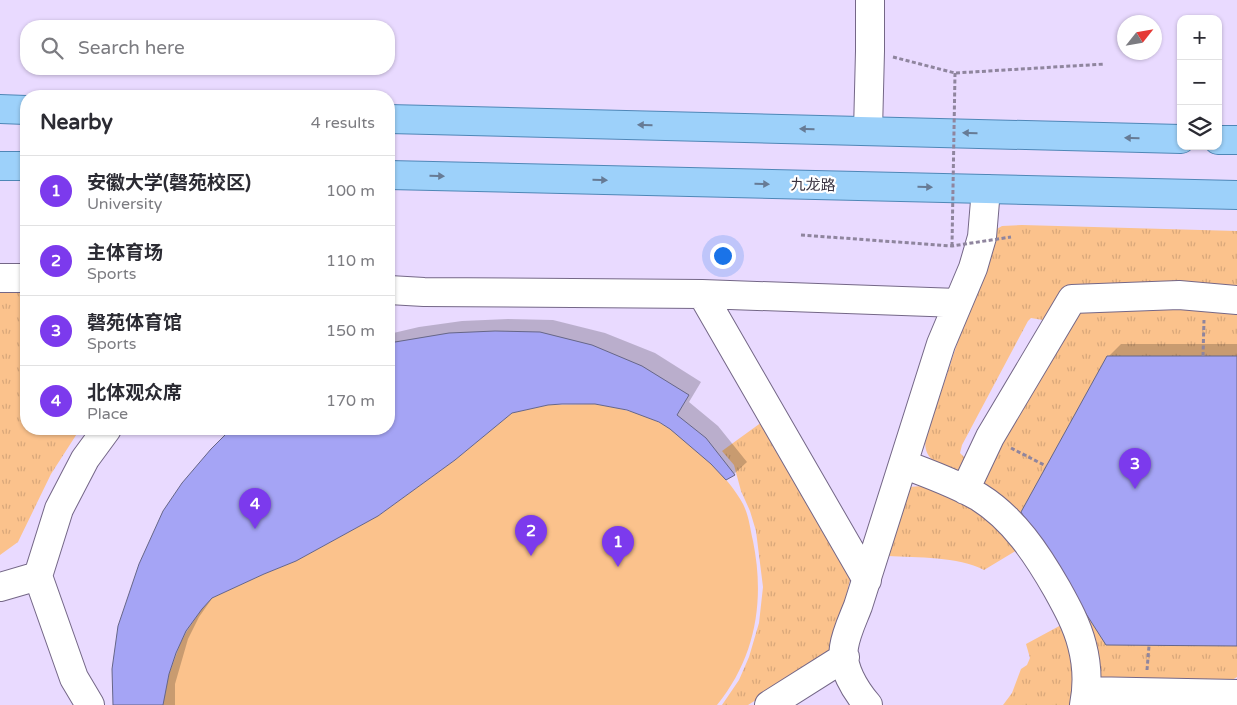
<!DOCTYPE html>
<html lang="en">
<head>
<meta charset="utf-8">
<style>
  :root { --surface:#fff; --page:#f7f7f7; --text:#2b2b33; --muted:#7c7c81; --line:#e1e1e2; --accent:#7c3aed }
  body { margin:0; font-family:"Varela Round","Noto Sans SC",sans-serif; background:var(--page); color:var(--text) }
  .controls { position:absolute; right:15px; top:15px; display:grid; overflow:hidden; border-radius:10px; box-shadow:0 1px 4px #0004 }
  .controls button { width:45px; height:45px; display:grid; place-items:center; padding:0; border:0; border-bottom:1px solid var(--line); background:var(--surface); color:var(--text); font:25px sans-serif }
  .compass { position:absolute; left:1117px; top:15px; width:45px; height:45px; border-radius:50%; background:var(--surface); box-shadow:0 1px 4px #0004; rotate:59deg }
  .you { position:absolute; left:722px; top:255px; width:18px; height:18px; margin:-12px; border:4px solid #fff; border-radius:50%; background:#1a73e8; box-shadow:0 0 0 8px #1a73e833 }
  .badge { display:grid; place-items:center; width:32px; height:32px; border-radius:50%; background:var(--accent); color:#fff; font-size:16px; font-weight:700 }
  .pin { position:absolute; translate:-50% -41px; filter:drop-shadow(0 1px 2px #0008) }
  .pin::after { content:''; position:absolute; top:26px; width:18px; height:15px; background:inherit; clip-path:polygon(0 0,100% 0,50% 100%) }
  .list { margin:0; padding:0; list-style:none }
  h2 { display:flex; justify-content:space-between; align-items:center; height:65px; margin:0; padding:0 20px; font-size:21px }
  h2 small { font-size:16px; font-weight:400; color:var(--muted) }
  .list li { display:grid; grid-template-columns:32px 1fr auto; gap:15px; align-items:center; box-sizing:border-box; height:70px; padding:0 20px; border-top:1px solid var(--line) }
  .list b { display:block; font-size:19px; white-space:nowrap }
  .list p { margin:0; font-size:16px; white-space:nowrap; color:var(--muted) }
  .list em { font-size:16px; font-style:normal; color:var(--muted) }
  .icon { flex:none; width:28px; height:28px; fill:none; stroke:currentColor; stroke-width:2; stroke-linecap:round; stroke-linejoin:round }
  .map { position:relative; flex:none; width:1237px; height:705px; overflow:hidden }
  .search { position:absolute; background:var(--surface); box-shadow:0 1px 4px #0004; left:20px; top:20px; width:375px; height:55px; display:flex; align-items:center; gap:12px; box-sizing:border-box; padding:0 18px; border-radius:20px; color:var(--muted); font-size:19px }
  .panel { position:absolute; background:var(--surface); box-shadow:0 1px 4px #0004; left:20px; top:90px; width:375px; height:345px; border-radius:20px }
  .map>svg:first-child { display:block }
</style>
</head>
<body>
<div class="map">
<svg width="1237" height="705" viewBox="0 0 1237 705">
  <defs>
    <pattern id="grass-tufts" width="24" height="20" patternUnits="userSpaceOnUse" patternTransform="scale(1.25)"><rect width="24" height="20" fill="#fbc28c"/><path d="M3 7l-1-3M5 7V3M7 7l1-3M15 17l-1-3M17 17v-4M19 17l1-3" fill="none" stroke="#d8a77a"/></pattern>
  </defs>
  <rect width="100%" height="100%" fill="#e9daff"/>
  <path fill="url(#grass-tufts)" d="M 1022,225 L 1237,231 L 1237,289 L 1080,284 L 1068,287 L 1047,319 L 1043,320 L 1031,318 L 1028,321 L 962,445 L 960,453 L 965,458 L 962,473 C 943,466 921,462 926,437 L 995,230 L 1002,226 Z
    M 0,290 L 26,290 L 26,429 L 80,429 L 51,474 L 18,542 L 0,555 Z
    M 1079,307 L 1237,308 L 1237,677 L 1191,705 L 1089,705 L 1096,662 L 980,485 L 1010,427 Z
    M 762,422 L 852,572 L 834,645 L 829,655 L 748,705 L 722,705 L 739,680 L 749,657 L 759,623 L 763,587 L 756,531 L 750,511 L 741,491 L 734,465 L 722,451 Z
    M 922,486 L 972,506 L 1019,549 L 984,570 C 958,556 917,558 888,556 L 909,487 Z
    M 1063,624 L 1069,641 L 1076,705 L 1003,705 L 1012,693 L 1021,669 L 1027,665 L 1030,658 L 1026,644 Z"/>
  <path fill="#fbc28c" d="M 595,404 C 617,408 640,412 660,423 C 686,437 730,478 743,504 C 749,516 750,528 753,541 C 765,600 756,657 717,705 L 162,705 L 169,674 L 181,642 L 187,631 L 202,609 L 212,598 L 264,574 L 296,561 L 378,516 L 455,460 L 512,413 L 548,405 Z"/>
  <path fill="#0003" d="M 508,319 L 553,320 L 605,333 L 655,353 L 701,382 L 689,402 L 718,426 L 747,462 L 734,474 L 726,479 L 712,463 L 660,421 L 628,409 L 595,403 L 548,404 L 512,412 L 263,573 L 213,597 L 199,617 L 188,639 L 175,684 L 175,705 L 115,705 L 212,449 L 233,429 L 389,429 L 389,334 L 419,327 L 462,321 Z
    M 1121,344 L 1237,344 L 1237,645 L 1108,357 Z"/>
  <path fill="#a5a4f5" stroke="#666687" d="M 495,331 L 540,332 L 592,345 L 642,366 L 689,395 L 677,415 L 706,438 L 735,475 L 726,480 L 711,464 L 670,429 L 659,422 L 627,410 L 595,404 L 562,404 L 548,405 L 512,413 L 455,460 L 378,516 L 296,561 L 264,574 L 212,598 L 202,609 L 186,631 L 176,653 L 169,674 L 163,705 L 113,705 L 112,669 L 118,626 L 139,564 L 163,511 L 182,483 L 211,449 L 231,429 L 389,429 L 389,343 L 449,333 Z
    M 1107,356 L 1237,356 L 1237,646 L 1106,645 L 1021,512 Z"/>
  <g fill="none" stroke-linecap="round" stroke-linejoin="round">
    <g stroke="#746787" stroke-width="30">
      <path id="minor" d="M 868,131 L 870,51 L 870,0
        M 0,278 L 26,278
        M 389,290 L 424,292 L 702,294
        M 903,464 C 929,474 955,483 979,497 C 1014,519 1037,554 1057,589 C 1067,607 1077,625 1082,645 C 1087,664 1088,685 1084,705
        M 965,490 L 990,437 L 1072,299 L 1179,295 L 1237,300
        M 38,576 L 59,509 L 85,459 L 107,429
        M 867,580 L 702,294 L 958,303
        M 0,587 L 38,576 L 74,678 L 90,705
        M 1086,691 L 1237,694
        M 769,705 L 845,657
        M 868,705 C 855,690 841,667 844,647 C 846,633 853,619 858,606 L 941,344 L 973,268 L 982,237 L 986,189"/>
    </g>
    <g stroke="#4f87b7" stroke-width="30">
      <path id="major" d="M 0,109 L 26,110
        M 389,119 L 1181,139
        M 1218,140 L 1237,140
        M 0,166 L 26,166
        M 389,175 L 1237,195"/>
    </g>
    <path stroke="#8f859e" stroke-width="3" stroke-dasharray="4 2.5" stroke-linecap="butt" d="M 893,57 L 955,73 L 1105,64
      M 1203,356 L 1204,320
      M 1011,448 L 1046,466
      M 1147,670 L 1149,646"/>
    <use href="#minor" stroke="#fff" stroke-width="28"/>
    <use href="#major" stroke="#9dd1fa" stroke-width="28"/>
    <path stroke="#8f859e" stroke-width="3" stroke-dasharray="4 2.5" stroke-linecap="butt" d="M 801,235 L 952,246 L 1011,237
      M 952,246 L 955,73"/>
  </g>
  <defs><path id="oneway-solid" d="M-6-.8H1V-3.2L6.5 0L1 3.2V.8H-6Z" transform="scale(1.25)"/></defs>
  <g fill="#677b95">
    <use href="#oneway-solid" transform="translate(645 125) rotate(-179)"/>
    <use href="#oneway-solid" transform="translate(807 129) rotate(-179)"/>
    <use href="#oneway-solid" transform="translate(970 133) rotate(-179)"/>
    <use href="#oneway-solid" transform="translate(1132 138) rotate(-179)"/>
    <use href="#oneway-solid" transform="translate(437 176) rotate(1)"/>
    <use href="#oneway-solid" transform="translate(600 180) rotate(1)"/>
    <use href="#oneway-solid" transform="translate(762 184) rotate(1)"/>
    <use href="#oneway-solid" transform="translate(925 187) rotate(1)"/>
  </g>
  <g text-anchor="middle" stroke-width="4.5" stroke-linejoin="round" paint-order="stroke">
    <g font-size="15" fill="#3a3442" stroke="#fff">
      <text transform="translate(813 185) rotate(1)" y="5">九龙路</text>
    </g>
  </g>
</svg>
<div class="controls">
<button>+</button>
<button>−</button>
<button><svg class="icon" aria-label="layers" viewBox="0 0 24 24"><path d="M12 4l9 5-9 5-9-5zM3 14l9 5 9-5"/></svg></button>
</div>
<svg class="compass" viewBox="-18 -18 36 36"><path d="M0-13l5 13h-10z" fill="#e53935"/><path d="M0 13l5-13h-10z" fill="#7c7c81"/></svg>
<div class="you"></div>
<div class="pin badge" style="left:618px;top:567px">1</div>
<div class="pin badge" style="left:531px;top:556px">2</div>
<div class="pin badge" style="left:1135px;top:489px">3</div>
<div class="pin badge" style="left:255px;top:529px">4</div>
<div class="search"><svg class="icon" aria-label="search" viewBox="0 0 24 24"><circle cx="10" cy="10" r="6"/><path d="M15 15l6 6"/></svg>Search here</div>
<section class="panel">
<h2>Nearby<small>4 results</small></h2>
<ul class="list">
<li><span class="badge">1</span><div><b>安徽大学(磬苑校区)</b><p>University</p></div><em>100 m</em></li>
<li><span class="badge">2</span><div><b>主体育场</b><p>Sports</p></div><em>110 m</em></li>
<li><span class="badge">3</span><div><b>磬苑体育馆</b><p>Sports</p></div><em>150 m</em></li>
<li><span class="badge">4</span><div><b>北体观众席</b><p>Place</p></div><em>170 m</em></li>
</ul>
</section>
</div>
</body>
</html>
